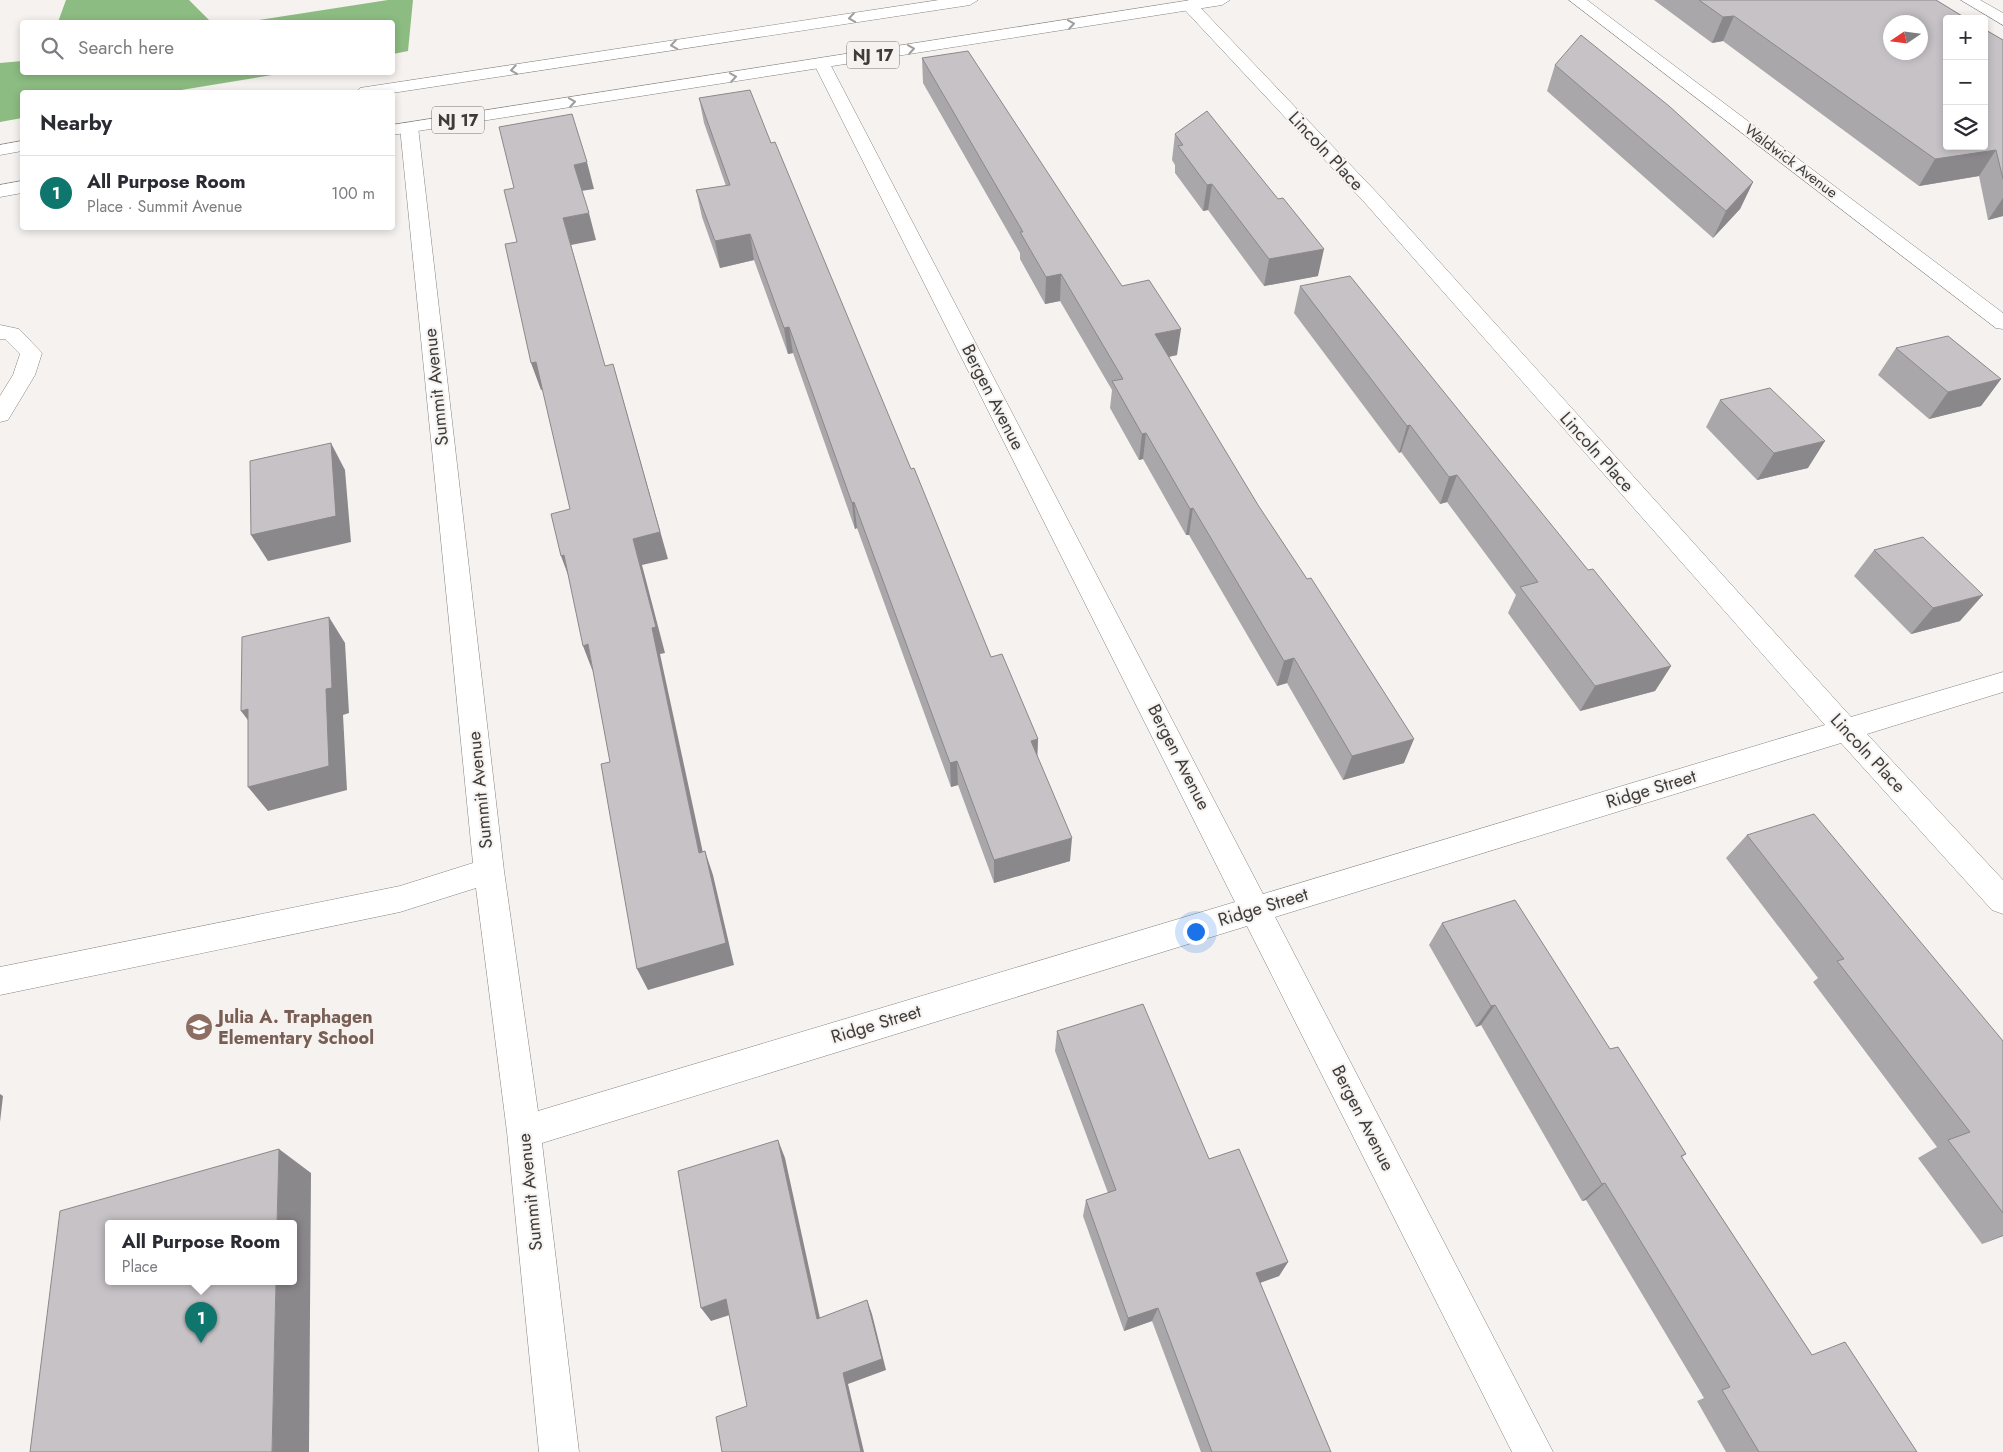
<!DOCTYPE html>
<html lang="en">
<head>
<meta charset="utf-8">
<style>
  :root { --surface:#fff; --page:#f2f2f3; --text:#2b2b33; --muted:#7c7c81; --line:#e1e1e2; --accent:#0f766e }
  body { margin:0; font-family:Jost,sans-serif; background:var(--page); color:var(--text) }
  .controls { position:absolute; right:15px; top:15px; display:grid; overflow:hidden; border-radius:5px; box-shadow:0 2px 8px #0003 }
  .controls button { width:45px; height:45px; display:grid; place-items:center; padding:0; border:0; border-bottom:1px solid var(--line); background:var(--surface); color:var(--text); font:25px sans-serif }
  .compass { position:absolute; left:1883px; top:15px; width:45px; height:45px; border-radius:50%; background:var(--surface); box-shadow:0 2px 8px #0003; rotate:257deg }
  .you { position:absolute; left:1195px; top:931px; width:18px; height:18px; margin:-12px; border:4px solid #fff; border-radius:50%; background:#1a73e8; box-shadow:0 0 0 8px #1a73e833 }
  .badge { display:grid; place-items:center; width:32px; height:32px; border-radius:50%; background:var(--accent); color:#fff; font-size:16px; font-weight:700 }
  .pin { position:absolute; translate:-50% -41px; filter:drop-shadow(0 1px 2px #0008) }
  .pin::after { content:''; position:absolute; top:26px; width:18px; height:15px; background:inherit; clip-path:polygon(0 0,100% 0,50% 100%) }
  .popup { position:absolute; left:105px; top:1220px; width:192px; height:65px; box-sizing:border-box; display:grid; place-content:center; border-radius:5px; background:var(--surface); filter:drop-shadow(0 1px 4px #0005); font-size:16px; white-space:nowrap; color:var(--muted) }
  .popup b { font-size:19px; color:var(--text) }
  .popup::after { content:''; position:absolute; left:50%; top:100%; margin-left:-10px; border:10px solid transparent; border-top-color:var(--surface) }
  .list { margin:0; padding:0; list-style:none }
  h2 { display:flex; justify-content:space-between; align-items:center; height:65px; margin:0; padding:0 20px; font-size:21px }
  h2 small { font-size:16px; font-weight:400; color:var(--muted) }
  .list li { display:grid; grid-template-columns:32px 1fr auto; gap:15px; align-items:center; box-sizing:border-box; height:75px; padding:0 20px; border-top:1px solid var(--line) }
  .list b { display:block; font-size:19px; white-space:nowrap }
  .list p { margin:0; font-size:16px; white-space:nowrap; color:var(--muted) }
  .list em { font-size:16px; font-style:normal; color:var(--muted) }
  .icon { flex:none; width:28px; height:28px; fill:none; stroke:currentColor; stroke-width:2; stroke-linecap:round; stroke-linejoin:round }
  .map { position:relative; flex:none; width:2003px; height:1452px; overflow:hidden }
  .search { position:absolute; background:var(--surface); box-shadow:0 2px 8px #0003; left:20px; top:20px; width:375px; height:55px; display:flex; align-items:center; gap:12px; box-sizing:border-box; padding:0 18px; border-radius:5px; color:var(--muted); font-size:19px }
  .panel { position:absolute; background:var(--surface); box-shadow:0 2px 8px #0003; left:20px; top:90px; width:375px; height:140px; border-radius:5px }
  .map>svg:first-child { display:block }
</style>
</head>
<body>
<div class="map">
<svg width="2003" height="1452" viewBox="0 0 2003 1452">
  <rect width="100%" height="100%" fill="#f6f2ef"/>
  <path fill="#8cbc81" d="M 66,0 L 189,0 L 211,22 L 58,22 Z
    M 388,0 L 413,0 L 408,51 L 393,54 L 392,22 L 246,22 Z
    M 22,61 L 22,72 L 284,73 L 169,92 L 22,92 L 22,118 L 0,122 L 0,63 Z"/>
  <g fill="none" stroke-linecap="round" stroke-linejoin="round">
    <g stroke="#868380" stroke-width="1">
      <path id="minor" d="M 1189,0 L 1195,2 L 1379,195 L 1851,717 L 2003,672 L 2003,692 L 1867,734 L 2003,880 L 2003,914 L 1992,910 L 1841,743 L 1275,917 L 1553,1452 L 1512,1452 L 1247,926 L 542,1143 L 579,1452 L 539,1452 L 507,1132 L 476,888 L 400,912 L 0,995 L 0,967 L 400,886 L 473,863 L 400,127 L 403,123 L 415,123 L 418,127 L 504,871 L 538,1111 L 1235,902 L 814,64 L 816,60 L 828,60 L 830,64 L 1263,894 L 1825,725 L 1365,203 L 1183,8 L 1181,5 Z
        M 1569,0 L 1587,0 L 2003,313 L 2003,329 L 1996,328 Z
        M 1961,0 L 1980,0 L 2003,13 L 2003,25 Z
        M 0,325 L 19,329 L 42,353 L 35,375 L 8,420 L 0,422 L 0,396 L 13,375 L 20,354 L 5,339 L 0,339 Z"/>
    </g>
    <g stroke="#868380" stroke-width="1">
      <path id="highway" d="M 939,0 L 978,0 L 970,5 L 392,93 L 357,92 L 360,88 L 366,87 Z
        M 1191,0 L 1230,0 L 1222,5 L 392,135 L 392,125 Z
        M 22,141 L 22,151 L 0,155 L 0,145 Z
        M 22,181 L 22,193 L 0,197 L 0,185 Z"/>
    </g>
    <use href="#minor" fill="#fff" fill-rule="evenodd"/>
    <use href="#highway" fill="#fff" fill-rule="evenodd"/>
  </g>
  <path fill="#aaa7aa" d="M 1654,0 L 1936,0 L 2003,40 L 2003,216 L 1988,220 L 1979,176 L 1919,186 L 1723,41 L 1712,43 Z
    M 922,58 L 1122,286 L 1177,355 L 1169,357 L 1404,763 L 1343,780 L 1287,683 L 1277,686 L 1189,535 L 1186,535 L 1143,459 L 1139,460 L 1110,408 L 1112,390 L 1060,301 L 1045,304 L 1020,259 L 1020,253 L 923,83 Z
    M 1555,65 L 1753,182 L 1740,209 L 1713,238 L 1547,91 Z
    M 699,98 L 771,143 L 991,657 L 1038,739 L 1037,756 L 1070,861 L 994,883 L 958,785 L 951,787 L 857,528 L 855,529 L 793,353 L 788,354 L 754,260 L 720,268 L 702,217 L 696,190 L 726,186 L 704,123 Z
    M 1175,134 L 1318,276 L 1264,286 L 1208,210 L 1203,211 L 1175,173 L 1175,165 L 1172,160 Z
    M 1300,286 L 1588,570 L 1671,666 L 1655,691 L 1580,711 L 1508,613 L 1516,595 L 1447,502 L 1440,504 L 1401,452 L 1399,453 L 1294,313 Z
    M 1896,348 L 2001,379 L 1981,406 L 1929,419 L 1878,375 Z
    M 1720,400 L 1808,468 L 1757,480 L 1706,427 Z
    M 1874,550 L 1960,621 L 1911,634 L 1854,576 Z
    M 1747,835 L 2003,1041 L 2003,1236 L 1982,1244 L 1918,1158 L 1937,1147 L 1813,982 L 1818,978 L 1726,858 Z
    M 1442,923 L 1610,1049 L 1686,1154 L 1682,1157 L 1812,1355 L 1917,1452 L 1726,1452 L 1697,1401 L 1704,1398 L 1586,1200 L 1582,1201 L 1481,1025 L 1476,1027 L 1429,945 Z
    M 1057,1031 L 1209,1159 L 1288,1262 L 1279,1276 L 1260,1283 L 1331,1452 L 1201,1452 L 1152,1321 L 1124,1331 L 1083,1216 L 1086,1200 L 1108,1193 L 1055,1051 Z"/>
  <path fill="#8b888b" d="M 1734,16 L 1723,41 L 1712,43 L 1723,17 Z
    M 1996,150 L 1979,176 L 1919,186 L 1935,159 Z
    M 587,162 L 594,189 L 581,191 L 574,165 Z
    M 1753,182 L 1740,209 L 1713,238 L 1726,211 Z
    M 1212,184 L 1208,210 L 1203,211 L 1207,185 Z
    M 2003,198 L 2003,216 L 1988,220 Z
    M 589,213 L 596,240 L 571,245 L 613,393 L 563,218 Z
    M 750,234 L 754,260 L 720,268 L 715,241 Z
    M 1324,249 L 1318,276 L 1264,286 L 1269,259 Z
    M 1061,274 L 1060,301 L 1045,304 L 1046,277 Z
    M 789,327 L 793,353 L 788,354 L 784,328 Z
    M 1181,329 L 1177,355 L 1152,360 L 1155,334 Z
    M 536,362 L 545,389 L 541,390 L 531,363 Z
    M 613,364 L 668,559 L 642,565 L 665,653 L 660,654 L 708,876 L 699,853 L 633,539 Z
    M 2001,379 L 1981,406 L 1929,419 L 1948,392 Z
    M 1410,425 L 1401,452 L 1399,453 L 1407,426 Z
    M 1146,433 L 1143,459 L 1139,460 L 1142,434 Z
    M 1825,441 L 1808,468 L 1757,480 L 1774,453 Z
    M 331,443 L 345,470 L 351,542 L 268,561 L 251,535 Z
    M 1457,475 L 1447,502 L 1440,504 L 1449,477 Z
    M 854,502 L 857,528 L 855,529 L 852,503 Z
    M 1193,508 L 1189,535 L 1186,535 L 1190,509 Z
    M 564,555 L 571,583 L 561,556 Z
    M 1983,595 L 1960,621 L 1911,634 L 1933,608 Z
    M 329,617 L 345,643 L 349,713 L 343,715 L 347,790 L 268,811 L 248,787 Z
    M 588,644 L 593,672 L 583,646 Z
    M 1294,658 L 1287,683 L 1277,686 L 1284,661 Z
    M 1671,666 L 1655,691 L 1580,711 L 1595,686 Z
    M 248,709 L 260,736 L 241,711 Z
    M 1038,739 L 1037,764 L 1031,741 Z
    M 1414,739 L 1404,763 L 1343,780 L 1352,756 Z
    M 957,761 L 958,785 L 951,787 L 950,763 Z
    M 1072,838 L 1070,861 L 994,883 L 994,860 Z
    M 705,851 L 713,875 L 734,965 L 648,990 L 637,969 Z
    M 1495,1005 L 1481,1025 L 1476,1027 L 1491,1006 Z
    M 0,1094 L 3,1096 L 0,1122 Z
    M 778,1140 L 785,1158 L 823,1332 L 817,1319 Z
    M 279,1149 L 311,1173 L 309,1452 L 272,1452 L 276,1282 L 294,1282 L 294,1224 L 277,1224 Z
    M 1605,1183 L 1586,1200 L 1582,1201 L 1602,1184 Z
    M 2003,1235 L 2003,1236 L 1982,1244 Z
    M 1288,1262 L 1279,1276 L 1248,1287 L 1256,1273 Z
    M 726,1299 L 736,1313 L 711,1321 L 701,1308 Z
    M 867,1300 L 872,1314 L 886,1370 L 848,1384 L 864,1452 L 861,1452 L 843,1373 Z
    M 1158,1308 L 1152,1321 L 1124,1331 L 1128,1318 Z"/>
  <path fill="#c6c2c6" stroke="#8b888b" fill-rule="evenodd" d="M 1699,0 L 1936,0 L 1967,19 L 1947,19 L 1947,146 L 1984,146 L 1984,29 L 2003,40 L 2003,179 L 1996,150 L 1935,159 L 1734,16 L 1723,17 ZM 1890,22 L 1920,22 L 1920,52 L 1890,52 Z
    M 1581,35 L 1669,106 L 1753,182 L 1726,211 L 1555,65 Z
    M 968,51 L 1122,286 L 1149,280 L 1181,329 L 1155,334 L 1258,505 L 1307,579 L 1311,578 L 1414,739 L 1352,756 L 1294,658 L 1284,661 L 1193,508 L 1190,509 L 1146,433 L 1142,434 L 1112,381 L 1123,379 L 1061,274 L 1046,277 L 1020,232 L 1023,232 L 922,58 Z
    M 750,90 L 771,143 L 775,142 L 911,469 L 914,468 L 991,657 L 1002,654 L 1038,739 L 1031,741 L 1072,838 L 994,860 L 957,761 L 950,763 L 854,502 L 852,503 L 789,327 L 784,328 L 750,234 L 715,241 L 696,190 L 730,185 L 699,98 Z
    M 1207,111 L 1278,199 L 1283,198 L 1324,249 L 1269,259 L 1212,184 L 1207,185 L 1178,146 L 1183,145 L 1175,134 Z
    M 572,114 L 587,162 L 574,165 L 589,213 L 563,218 L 605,366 L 613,364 L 660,532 L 633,539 L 656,627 L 652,628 L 699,853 L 705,851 L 726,943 L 637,969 L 601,764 L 610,762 L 588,644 L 583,646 L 564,555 L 561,556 L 551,514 L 570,509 L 536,362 L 531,363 L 505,244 L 517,242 L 504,190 L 514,188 L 499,127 Z
    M 1350,276 L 1588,570 L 1593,569 L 1671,666 L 1595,686 L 1520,587 L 1538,582 L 1457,475 L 1449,477 L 1410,425 L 1407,426 L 1300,286 Z
    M 1948,336 L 2001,379 L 1948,392 L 1896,348 Z
    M 1770,388 L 1825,441 L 1774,453 L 1720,400 Z
    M 331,443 L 336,516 L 251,535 L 250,461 Z
    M 1923,537 L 1983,595 L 1933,608 L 1874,550 Z
    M 329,617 L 332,688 L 326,689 L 329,766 L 248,787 L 248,709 L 241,711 L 242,637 Z
    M 1814,814 L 2003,1041 L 2003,1213 L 1948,1140 L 1970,1132 L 1837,961 L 1844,959 L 1747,835 Z
    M 1515,900 L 1610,1049 L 1618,1047 L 1686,1154 L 1681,1156 L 1812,1355 L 1845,1342 L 1917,1452 L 1759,1452 L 1722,1390 L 1730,1387 L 1605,1183 L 1602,1184 L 1495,1005 L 1491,1006 L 1442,923 Z
    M 1143,1004 L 1209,1159 L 1239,1149 L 1288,1262 L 1256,1273 L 1331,1452 L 1212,1452 L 1158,1308 L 1128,1318 L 1086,1200 L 1116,1190 L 1057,1031 Z
    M 778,1140 L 817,1319 L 867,1300 L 882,1359 L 843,1373 L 861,1452 L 722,1452 L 716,1417 L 747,1406 L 726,1299 L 701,1308 L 678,1171 Z
    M 279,1149 L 277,1224 L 108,1224 L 108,1282 L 276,1282 L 272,1452 L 30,1452 L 60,1211 Z"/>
  <defs><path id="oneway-chevron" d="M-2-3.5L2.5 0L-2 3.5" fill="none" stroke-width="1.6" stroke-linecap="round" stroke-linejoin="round" transform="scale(1.25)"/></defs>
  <g stroke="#9e9e9d">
    <use href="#oneway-chevron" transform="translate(852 18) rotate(171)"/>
    <use href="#oneway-chevron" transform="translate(1071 24) rotate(-9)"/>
    <use href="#oneway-chevron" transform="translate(674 45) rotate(171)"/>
    <use href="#oneway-chevron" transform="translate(911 49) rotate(-9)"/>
    <use href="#oneway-chevron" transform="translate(514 70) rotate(171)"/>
    <use href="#oneway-chevron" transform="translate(733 77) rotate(-9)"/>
    <use href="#oneway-chevron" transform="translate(572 102) rotate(-9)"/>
  </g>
  <defs>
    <g id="school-disc" transform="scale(1.4375)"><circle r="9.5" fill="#8d6e63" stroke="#f6f2ef"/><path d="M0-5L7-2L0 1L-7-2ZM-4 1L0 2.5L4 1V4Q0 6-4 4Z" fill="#fff"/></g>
  </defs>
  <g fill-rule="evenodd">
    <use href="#school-disc" x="199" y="1027"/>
  </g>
  <g text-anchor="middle" stroke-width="4" stroke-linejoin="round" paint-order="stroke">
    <g font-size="15" fill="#3e3c3b" stroke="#f6f2ef">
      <text transform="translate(1791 161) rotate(37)" y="5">Waldwick Avenue</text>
    </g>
    <g fill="#f6f2ef" stroke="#757371" stroke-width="1">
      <rect x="847" y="41.5" width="52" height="27" rx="4"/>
      <rect x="432" y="106.5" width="52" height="27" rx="4"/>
    </g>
    <g font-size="16" font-weight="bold" fill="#3e3c3b">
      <text x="873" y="61">NJ 17</text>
      <text x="458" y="126">NJ 17</text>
    </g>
    <g font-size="18" fill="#3e3c3b" stroke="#f6f2ef">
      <text transform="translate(1326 151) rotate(47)" y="6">Lincoln Place</text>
      <text transform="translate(436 387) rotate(-96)" y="6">Summit Avenue</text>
      <text transform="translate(993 397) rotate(63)" y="6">Bergen Avenue</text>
      <text transform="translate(1597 452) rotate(48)" y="6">Lincoln Place</text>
      <text transform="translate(1868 753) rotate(47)" y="6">Lincoln Place</text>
      <text transform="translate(1179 757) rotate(63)" y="6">Bergen Avenue</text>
      <text transform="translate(1651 789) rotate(-17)" y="6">Ridge Street</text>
      <text transform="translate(480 790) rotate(-96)" y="6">Summit Avenue</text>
      <text transform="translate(1263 907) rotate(-17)" y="6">Ridge Street</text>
      <text transform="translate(876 1024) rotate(-17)" y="6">Ridge Street</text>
      <text transform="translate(1363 1118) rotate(63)" y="6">Bergen Avenue</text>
      <text transform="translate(530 1192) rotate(-96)" y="6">Summit Avenue</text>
    </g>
    <g font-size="18" font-weight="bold" fill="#785e54" stroke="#f6f2ef" text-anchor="start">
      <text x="218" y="1023">Julia A. Traphagen<tspan x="218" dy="21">Elementary School</tspan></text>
    </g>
  </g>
</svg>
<div class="controls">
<button>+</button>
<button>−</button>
<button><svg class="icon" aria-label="layers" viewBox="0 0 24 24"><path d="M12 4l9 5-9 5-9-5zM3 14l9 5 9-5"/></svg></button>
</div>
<svg class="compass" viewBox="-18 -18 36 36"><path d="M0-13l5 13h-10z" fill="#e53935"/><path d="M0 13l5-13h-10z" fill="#7c7c81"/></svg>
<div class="you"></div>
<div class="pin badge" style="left:201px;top:1343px">1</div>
<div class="popup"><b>All Purpose Room</b>Place</div>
<div class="search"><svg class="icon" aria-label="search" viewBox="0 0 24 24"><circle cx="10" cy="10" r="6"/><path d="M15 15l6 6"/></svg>Search here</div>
<section class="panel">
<h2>Nearby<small></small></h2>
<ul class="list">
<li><span class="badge">1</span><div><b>All Purpose Room</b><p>Place · Summit Avenue</p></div><em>100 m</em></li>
</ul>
</section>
</div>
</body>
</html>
